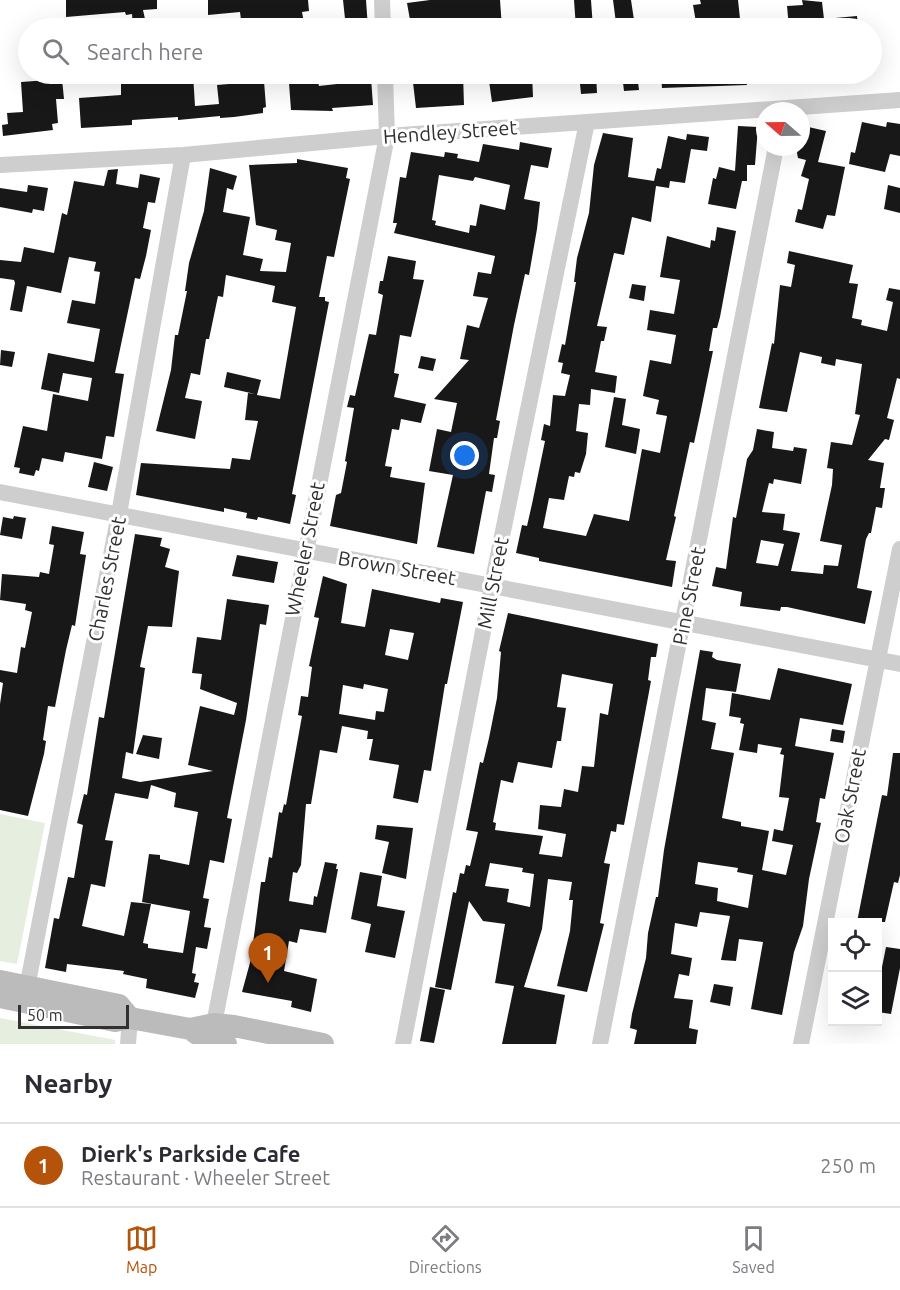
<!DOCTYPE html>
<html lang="en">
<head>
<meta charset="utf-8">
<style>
  :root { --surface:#fff; --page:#f2f2f3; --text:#2b2b33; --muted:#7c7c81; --line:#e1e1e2; --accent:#b45309 }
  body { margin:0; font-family:Ubuntu,sans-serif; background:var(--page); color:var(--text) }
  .controls { position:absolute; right:18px; bottom:18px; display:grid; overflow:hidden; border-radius:0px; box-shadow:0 6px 24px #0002 }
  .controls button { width:54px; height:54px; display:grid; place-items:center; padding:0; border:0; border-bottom:2px solid var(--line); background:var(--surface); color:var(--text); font:30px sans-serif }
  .compass { position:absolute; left:756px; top:102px; width:54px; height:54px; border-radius:50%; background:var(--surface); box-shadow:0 6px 24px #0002; rotate:290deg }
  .scale { position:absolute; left:18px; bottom:15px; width:111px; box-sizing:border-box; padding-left:6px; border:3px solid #313131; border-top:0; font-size:16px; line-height:21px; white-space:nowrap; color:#313131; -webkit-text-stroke:4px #fff; paint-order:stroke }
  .you { position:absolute; left:465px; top:456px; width:21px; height:21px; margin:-15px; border:4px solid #fff; border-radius:50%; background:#1a73e8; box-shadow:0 0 0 9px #1a73e833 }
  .badge { display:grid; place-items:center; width:39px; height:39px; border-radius:50%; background:var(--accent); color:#fff; font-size:20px; font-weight:700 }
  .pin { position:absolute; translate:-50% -50px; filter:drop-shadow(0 2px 3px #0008) }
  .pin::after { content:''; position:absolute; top:32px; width:21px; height:18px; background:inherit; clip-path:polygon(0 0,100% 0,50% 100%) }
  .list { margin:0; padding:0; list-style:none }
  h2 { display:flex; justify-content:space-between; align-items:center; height:78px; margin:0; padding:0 24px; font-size:26px }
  h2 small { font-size:20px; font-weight:400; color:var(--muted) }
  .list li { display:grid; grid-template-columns:39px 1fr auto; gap:18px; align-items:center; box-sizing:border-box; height:84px; padding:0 24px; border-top:2px solid var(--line) }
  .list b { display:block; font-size:22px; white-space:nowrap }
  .list p { margin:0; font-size:20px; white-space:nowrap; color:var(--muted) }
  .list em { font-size:20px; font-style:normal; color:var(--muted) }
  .icon { flex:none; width:33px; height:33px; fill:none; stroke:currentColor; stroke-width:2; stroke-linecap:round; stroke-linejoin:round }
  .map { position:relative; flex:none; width:900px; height:1044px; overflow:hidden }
  .search { position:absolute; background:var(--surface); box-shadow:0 6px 24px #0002; left:18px; right:18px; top:18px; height:66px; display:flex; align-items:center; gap:15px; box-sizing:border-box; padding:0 21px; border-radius:33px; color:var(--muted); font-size:22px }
  .sheet { height:162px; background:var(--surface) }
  nav { display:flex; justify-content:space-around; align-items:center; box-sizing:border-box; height:84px; border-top:2px solid var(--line); background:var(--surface); font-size:16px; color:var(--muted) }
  nav a { display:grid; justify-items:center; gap:3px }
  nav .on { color:var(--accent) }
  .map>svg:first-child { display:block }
</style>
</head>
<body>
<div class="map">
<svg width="900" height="1044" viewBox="0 0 900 1044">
  <rect width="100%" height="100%" fill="#fff"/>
  <path fill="#e5eedf" d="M 0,814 L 45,823 L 17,964 L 0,961 Z
    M 0,1018 L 115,1040 L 115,1044 L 0,1044 Z"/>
  <path fill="#181818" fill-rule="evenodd" d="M 66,0 L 157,0 L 157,9 L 143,10 L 147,28 L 133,28 L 132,14 L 126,15 L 125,12 L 66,17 Z
    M 208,0 L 308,0 L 309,11 L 302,12 L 305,28 L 242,28 L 240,12 L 208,15 Z
    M 343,0 L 366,0 L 368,28 L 346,28 Z
    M 430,0 L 500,0 L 502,28 L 484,28 L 484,18 L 460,19 L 461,28 L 420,28 L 418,18 L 410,20 L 407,3 Z
    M 574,0 L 591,0 L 593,28 L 576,28 Z
    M 613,0 L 631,0 L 634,20 L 616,23 Z
    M 700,0 L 738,0 L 741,28 L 697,28 L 693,5 L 701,4 Z
    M 802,0 L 822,2 L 824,19 L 857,16 L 858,28 L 789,28 L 787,6 L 803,5 Z
    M 121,74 L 193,74 L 195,106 L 219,104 L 217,85 L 264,81 L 266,107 L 263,108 L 263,113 L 234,117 L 220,118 L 220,116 L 178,120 L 178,117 L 132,120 L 132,125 L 81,128 L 79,98 L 121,95 Z
    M 336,74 L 365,74 L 365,79 L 371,78 L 373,105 L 332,108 L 333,111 L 291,110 L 289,83 L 318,82 L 319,86 L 337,84 Z
    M 412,74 L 463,74 L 464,105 L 416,108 Z
    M 488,74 L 532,74 L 533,97 L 492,102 Z
    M 579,74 L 596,74 L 597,93 L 581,94 Z
    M 622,74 L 637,74 L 639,90 L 624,91 Z
    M 661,74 L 745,74 L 747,85 L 662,88 Z
    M 62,79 L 64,99 L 56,99 L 58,123 L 52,124 L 53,130 L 3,136 L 2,125 L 8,124 L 7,113 L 23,112 L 21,82 Z
    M 862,122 L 886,127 L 887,122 L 900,124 L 900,156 L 890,154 L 885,172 L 849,164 L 851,152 L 855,153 Z
    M 738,126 L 758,127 L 755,165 L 747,165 L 747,181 L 742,181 L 736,209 L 708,204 L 713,178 L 716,179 L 719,167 L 735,171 Z
    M 804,126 L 826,131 L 818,162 L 845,167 L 835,216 L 827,215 L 823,229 L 795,222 L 798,209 L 802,210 L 809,179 L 801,176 L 806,160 L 798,158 L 797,153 Z
    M 603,133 L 633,138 L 628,177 L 654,181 L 657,168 L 661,169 L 668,136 L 686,140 L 687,134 L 709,137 L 707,151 L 691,149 L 685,183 L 670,181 L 669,188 L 656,186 L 651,222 L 632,217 L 624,255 L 614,253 L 597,326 L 607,327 L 604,341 L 601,341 L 595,372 L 617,376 L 615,393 L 591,389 L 590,405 L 579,404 L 576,431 L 588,433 L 586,454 L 580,473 L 575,472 L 574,477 L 569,476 L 564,500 L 549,498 L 543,528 L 586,536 L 594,514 L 629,521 L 642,449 L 660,453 L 667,416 L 656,414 L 659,400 L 643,396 L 650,360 L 671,364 L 676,335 L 647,330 L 650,310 L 674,314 L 680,280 L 660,277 L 667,236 L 710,248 L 711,240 L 715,241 L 717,227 L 736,231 L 720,317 L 717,328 L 713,328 L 709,351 L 713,351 L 700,415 L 694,443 L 690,442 L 674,516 L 676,517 L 666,560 L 676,561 L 672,587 L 539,561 L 539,558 L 516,553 L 522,525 L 527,526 L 532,504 L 545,441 L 541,440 L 544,424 L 550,426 L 553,395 L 565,396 L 570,375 L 561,373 L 563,363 L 558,362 L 562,344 L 565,345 L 576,282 L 574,282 L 577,258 L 589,213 L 594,165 Z
    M 520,142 L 552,148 L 548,168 L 531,165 L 524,199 L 540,202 L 537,229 L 529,275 L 525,274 L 514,325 L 496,420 L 500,421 L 497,438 L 494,438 L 489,474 L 495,475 L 492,492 L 486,491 L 474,554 L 437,547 L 453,475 L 429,471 L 437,429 L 451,432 L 457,403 L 434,399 L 469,360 L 460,359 L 467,325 L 479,328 L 488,298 L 473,296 L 478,272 L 491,274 L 495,256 L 394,233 L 397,223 L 393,223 L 400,177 L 406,178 L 411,152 L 444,157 L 445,152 L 458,154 L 457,158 L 479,162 L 483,144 L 519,150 ZM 439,175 L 473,181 L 475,177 L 510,185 L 505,210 L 480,204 L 476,226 L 470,225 L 469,233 L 435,225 L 436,221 L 432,220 Z
    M 297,159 L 348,168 L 346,178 L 350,179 L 334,257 L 327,256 L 319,297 L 325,297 L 325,301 L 329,302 L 292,494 L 296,495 L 290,524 L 258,517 L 257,520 L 246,518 L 247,513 L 224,508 L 224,512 L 136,495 L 141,463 L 230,469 L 232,458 L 250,460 L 258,421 L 245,420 L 248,393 L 255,394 L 224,387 L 227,372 L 261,380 L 257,395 L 280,399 L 296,307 L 272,302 L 275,286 L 226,275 L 223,297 L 218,296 L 209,339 L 206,339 L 200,375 L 191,373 L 185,398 L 202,401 L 195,439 L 156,431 L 171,370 L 175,335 L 178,335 L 187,291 L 185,291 L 189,263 L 204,211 L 210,168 L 237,176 L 233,190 L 227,188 L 223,212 L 250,217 L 243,255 L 263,259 L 260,271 L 286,272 L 291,243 L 275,240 L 277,230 L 256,225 L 249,165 L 297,163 Z
    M 118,169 L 116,184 L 138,188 L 140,174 L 160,178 L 155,203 L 148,202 L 143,228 L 151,230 L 146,256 L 140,279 L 135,278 L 115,373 L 124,374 L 114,437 L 106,436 L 102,459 L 65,452 L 63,462 L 42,458 L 39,471 L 36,470 L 34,476 L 19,473 L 20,468 L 14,467 L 23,426 L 47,431 L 53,394 L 88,401 L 92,378 L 63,373 L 59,393 L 41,389 L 48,353 L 94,362 L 100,329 L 67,323 L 72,300 L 95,304 L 100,272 L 94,271 L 96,262 L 69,257 L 61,293 L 27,286 L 22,312 L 10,310 L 15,283 L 14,280 L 0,278 L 0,260 L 21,262 L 24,247 L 54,253 L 62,213 L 67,215 L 74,181 L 104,186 L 108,170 Z
    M 28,185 L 48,188 L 44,211 L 33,209 L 32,213 L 0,207 L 0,188 L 27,192 Z
    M 888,185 L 900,188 L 900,213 L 884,209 Z
    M 789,251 L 853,265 L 849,283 L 858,284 L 852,318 L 862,320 L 861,325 L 887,331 L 893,302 L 886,300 L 889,288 L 900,290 L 900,379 L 897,378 L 887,418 L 894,420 L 889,440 L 885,439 L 868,460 L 884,463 L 880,488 L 885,488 L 882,508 L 876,507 L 871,533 L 869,533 L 866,539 L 857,588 L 872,591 L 865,624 L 787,607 L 781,607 L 780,611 L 740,606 L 742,592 L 712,586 L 716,567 L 726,569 L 733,517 L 736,518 L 747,459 L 753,450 L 757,429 L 774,432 L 772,448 L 793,451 L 794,447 L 807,449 L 801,484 L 774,479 L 773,484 L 769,483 L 762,512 L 785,514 L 783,530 L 800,533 L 791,571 L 823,574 L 824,565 L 838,566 L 842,545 L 820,541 L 832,485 L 833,469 L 827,468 L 831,442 L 852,445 L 860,415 L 855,414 L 862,364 L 836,359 L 835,366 L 821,363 L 822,357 L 800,352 L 787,412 L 759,408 L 772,343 L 774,344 L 780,285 L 791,287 L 795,265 L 787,263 ZM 761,540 L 784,544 L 778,566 L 756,563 Z
    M 388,256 L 416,261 L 413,279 L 424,280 L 411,337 L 400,335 L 394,373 L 399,374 L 394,397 L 426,404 L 421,423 L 401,419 L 399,430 L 392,429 L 385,466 L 392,467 L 390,477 L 425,483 L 417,544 L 330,526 L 336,495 L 341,493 L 347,462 L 345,461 L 354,408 L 347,407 L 350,395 L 355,396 L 369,334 L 376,335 L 383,295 L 378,293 L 380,281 L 383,281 Z
    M 632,284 L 646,286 L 644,301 L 629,298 Z
    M 1,350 L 15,352 L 12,367 L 0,365 Z
    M 421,356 L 436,359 L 433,371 L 418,368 Z
    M 614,397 L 626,399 L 622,425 L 640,429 L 636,454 L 605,447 Z
    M 94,462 L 113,467 L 107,491 L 88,487 Z
    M 14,516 L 26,518 L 22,539 L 0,535 L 3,517 L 13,519 Z
    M 52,526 L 84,532 L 80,554 L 86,555 L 75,626 L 72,625 L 66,650 L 55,707 L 48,706 L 43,740 L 46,741 L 44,754 L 28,816 L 0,810 L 0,704 L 3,683 L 0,682 L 0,670 L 17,673 L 21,647 L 25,648 L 32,612 L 25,610 L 26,604 L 0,600 L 2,574 L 39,577 L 40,572 L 49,574 L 54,545 L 49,544 Z
    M 135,534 L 162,538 L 160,546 L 170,549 L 165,567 L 179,571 L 172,627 L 148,626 L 140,667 L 145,668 L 133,754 L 126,752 L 122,778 L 140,782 L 213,771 L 188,765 L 200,706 L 234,715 L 237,703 L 200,689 L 202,674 L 192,673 L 197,637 L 221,640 L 227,599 L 269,605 L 266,625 L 260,624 L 246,720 L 227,818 L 232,819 L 224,863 L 210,860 L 203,898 L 209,899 L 204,927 L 211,928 L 207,949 L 196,947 L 192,973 L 196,974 L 194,982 L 199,983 L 195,998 L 146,988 L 147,979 L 123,974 L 124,971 L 67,964 L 66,972 L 45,968 L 54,918 L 59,919 L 68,877 L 74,878 L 83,825 L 77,823 L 84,794 L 87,795 L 99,717 L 104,718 ZM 151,785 L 176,793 L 174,807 L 198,812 L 189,865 L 160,859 L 160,855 L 149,854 L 142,902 L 190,911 L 183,953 L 148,948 L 148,944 L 143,943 L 151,904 L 131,902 L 124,936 L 82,926 L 91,884 L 105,887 L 113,841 L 105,840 L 115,793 L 148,799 Z
    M 237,555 L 278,562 L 274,583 L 232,576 Z
    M 323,576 L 347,584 L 341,623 L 365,627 L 372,589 L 440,603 L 441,598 L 463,602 L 447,684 L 445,684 L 431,771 L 424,770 L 418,803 L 393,798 L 399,765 L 369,760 L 373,739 L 367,739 L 368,731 L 342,726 L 337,753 L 320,750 L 311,804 L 306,804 L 301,865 L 297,873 L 293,872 L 289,901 L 313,905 L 314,896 L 317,897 L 325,862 L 337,864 L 336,869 L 338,869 L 326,933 L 300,929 L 297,943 L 289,941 L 284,971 L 317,979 L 311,1012 L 291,1007 L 292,1001 L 242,992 L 251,959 L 261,882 L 265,882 L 269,857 L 272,858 L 279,812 L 282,813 L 284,804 L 286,805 L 302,716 L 298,715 L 301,696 L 308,697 L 312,667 L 309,666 L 319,618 L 314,617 ZM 390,629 L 414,633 L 408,660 L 385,655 ZM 364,684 L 388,689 L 384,712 L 376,711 L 375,720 L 339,714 L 343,685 L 363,689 Z
    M 508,613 L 658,644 L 656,657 L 651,657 L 648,680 L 651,681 L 649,692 L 624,825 L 617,824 L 616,832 L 611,831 L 604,863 L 610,864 L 600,923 L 604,924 L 587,992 L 557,986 L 570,931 L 573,900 L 569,900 L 572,882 L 548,879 L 542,929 L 524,987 L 565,995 L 556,1044 L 502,1044 L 514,986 L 495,983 L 505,924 L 483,921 L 469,901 L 451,990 L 435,987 L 453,892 L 456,893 L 460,873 L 464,874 L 466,865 L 470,866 L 478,832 L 466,830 L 480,762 L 483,763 L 489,738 L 497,698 L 501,652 L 499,651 ZM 562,674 L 613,684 L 608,715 L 600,713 L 594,767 L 582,766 L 578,792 L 564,789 L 561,807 L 540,805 L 538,829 L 566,834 L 562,857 L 539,854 L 543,836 L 495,830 L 496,823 L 493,822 L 501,780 L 513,783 L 518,762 L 552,768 L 557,741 L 561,741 L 566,708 L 557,707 ZM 490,863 L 523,868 L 522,872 L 534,874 L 530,907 L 507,902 L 509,889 L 485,886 Z
    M 700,650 L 713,652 L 712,657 L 717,660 L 741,664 L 736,692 L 706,688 L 702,720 L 716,723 L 711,749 L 734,753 L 722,818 L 741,822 L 741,826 L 769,831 L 762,870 L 786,875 L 793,845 L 772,841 L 774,829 L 783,831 L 789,798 L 779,797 L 784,755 L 780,754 L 782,748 L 758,744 L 757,753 L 739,750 L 744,724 L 740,723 L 741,718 L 729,716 L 732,693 L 770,700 L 778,668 L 852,684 L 843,725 L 800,718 L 795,746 L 834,753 L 825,799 L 820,798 L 816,822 L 821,823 L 809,879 L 803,926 L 794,952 L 782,1015 L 751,1009 L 763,942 L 739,939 L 736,961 L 721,960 L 730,916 L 700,912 L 697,927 L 675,923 L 671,954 L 692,958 L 689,976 L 679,974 L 674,998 L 693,1000 L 689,1028 L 698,1030 L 696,1044 L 634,1044 L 637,1030 L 630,1028 L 632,1014 L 646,958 L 648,933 L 656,897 L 658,897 L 664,850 ZM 698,862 L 738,868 L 737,872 L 753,875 L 748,908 L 717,901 L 718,888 L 695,884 Z
    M 832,729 L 845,731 L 843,743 L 830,741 Z
    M 143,735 L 162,738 L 159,759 L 136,754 Z
    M 893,753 L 900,753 L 900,875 L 898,883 L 894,882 L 885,922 L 857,922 L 882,795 L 887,796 Z
    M 377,825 L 413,828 L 406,879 L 382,873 L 389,842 L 375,839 Z
    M 360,872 L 382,876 L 377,906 L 405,911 L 395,958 L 365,952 L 371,924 L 351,919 Z
    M 886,947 L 900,949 L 900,968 L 891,1014 L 878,1012 L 878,987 Z
    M 714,984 L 733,987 L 730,1006 L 710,1002 Z
    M 430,987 L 445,990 L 434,1043 L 420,1041 Z"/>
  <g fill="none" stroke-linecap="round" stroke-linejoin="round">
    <path stroke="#cecece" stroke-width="16" d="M 382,0 L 383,28
      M 0,165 L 183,155 L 387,136 L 900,100
      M 0,492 L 900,664
      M 25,998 L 119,514 L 183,155
      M 214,1024 L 387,136 L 385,74
      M 128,1044 L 130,1018
      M 403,1044 L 492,585 L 587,122
      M 600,1044 L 776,147
      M 801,1044 L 900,549"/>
    <path stroke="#bbb" stroke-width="22" d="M 0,981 L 119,1005 L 130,1018
      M 0,997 L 115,1021 L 130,1018 L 190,1029 L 214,1024 L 234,1026 L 323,1044
      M 190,1029 L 203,1038 L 226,1044"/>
  </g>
  <g text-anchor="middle" stroke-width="6" stroke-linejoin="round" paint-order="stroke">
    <g font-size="20" fill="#313131" stroke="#fff">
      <text transform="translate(450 132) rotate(-4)" y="7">Hendley Street</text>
      <text transform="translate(305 549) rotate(-79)" y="7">Wheeler Street</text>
      <text transform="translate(397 568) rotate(10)" y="7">Brown Street</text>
      <text transform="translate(107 579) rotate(-79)" y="7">Charles Street</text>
      <text transform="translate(493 583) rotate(-79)" y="7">Mill Street</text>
      <text transform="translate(689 596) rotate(-79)" y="7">Pine Street</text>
      <text transform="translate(850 796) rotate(-79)" y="7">Oak Street</text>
    </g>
  </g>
</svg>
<div class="controls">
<button><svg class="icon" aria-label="locate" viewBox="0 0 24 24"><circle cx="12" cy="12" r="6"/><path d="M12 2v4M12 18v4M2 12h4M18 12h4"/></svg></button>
<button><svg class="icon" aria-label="layers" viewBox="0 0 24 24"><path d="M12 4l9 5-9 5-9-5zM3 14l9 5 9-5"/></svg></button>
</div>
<svg class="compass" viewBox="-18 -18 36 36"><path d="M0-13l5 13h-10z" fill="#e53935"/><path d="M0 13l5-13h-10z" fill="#7c7c81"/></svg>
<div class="scale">50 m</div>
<div class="you"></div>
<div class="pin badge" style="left:268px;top:983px">1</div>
<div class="search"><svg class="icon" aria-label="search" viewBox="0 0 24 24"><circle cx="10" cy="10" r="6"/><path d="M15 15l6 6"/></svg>Search here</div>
</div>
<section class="sheet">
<h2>Nearby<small></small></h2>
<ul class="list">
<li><span class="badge">1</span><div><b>Dierk's Parkside Cafe</b><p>Restaurant · Wheeler Street</p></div><em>250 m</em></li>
</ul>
</section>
<nav>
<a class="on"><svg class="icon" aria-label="map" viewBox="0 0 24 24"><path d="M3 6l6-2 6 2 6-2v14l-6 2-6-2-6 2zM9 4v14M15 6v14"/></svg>Map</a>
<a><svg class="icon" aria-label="directions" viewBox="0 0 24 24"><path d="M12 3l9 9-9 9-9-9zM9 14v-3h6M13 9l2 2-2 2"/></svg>Directions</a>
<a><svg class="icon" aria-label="saved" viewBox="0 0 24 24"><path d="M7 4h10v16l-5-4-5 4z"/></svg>Saved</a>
</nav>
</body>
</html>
